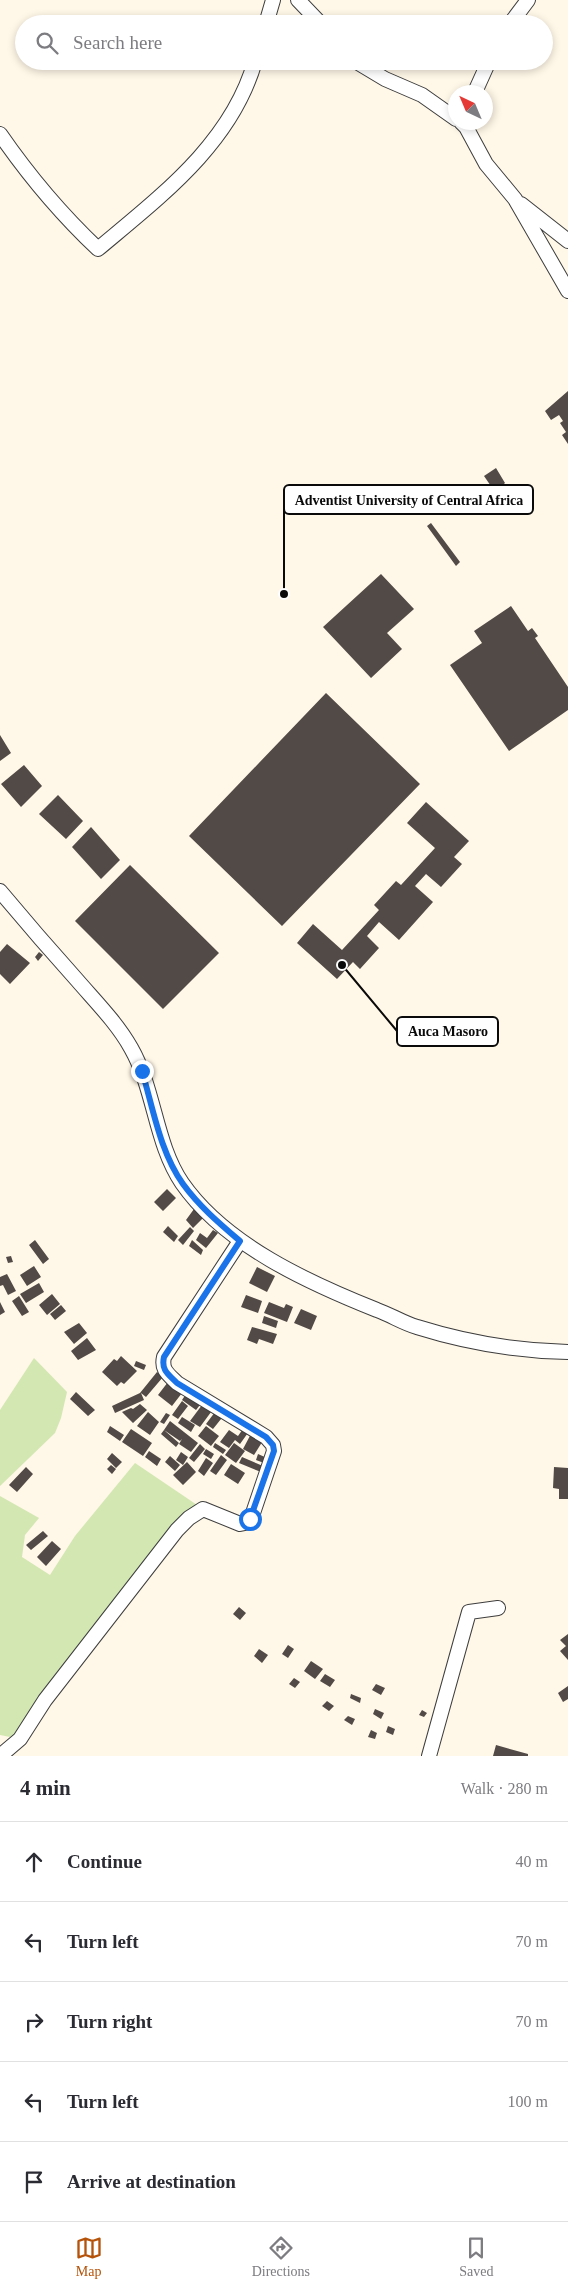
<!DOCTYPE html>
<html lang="en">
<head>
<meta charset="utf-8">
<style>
  :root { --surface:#fff; --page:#f7f7f7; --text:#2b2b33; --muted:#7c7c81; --line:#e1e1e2; --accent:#b45309 }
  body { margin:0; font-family:"Times New Roman",serif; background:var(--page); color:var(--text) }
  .compass { position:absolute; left:448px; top:85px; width:45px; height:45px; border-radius:50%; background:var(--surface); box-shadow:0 2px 8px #0003; rotate:316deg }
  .stop { position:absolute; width:15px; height:15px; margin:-11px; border:4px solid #1a73e8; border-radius:50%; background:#fff }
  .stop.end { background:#1a73e8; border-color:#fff; box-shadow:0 1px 5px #0008 }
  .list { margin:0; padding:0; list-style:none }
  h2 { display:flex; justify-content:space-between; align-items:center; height:65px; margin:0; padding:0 20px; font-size:21px }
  h2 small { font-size:16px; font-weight:400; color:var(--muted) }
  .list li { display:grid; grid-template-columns:32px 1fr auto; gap:15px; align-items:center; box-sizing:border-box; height:80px; padding:0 20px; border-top:1px solid var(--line) }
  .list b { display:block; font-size:19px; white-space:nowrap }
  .list em { font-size:16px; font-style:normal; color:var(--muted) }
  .icon { flex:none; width:28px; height:28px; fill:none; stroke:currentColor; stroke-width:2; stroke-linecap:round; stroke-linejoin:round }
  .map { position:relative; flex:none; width:568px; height:1756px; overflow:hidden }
  .search { position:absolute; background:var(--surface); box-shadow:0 2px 8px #0003; left:15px; right:15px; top:15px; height:55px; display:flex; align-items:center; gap:12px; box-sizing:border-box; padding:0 18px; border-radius:28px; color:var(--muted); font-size:19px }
  .sheet { height:465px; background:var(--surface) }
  nav { display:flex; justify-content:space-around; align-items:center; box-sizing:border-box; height:70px; border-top:1px solid var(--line); background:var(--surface); font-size:14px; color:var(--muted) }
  nav a { display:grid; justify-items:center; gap:2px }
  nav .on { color:var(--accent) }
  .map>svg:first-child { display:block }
</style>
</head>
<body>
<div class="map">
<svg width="568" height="1756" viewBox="0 0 568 1756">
  <rect width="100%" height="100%" fill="#fff7e7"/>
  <path fill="#d3e7b2" d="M 34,1358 L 67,1392 L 61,1418 L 55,1433 L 0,1486 L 0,1410 Z
    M 135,1463 L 203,1509 L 189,1518 L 20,1739 L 0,1735 L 0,1496 L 39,1518 L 25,1535 L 22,1557 L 50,1575 L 75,1536 Z"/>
  <path fill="#524a46" d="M 568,391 L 568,444 L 562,435 L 566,432 L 560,423 L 563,421 L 559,415 L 551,420 L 545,411 Z
    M 496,468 L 505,483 L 495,492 L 484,476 Z
    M 431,523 L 460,562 L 456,566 L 427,526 Z
    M 381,574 L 414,609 L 387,633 L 402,649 L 371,678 L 323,627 Z
    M 511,606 L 528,631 L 532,628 L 538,636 L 535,638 L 568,687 L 568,710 L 509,751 L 450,665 L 482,643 L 474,631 Z
    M 326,693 L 420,784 L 282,926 L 189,836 Z
    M 0,735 L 11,753 L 0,761 Z
    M 24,765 L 42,786 L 21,807 L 1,784 Z
    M 58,795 L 83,821 L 66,839 L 39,814 Z
    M 426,802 L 469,841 L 454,857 L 462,864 L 441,887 L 426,874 L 415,886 L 433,902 L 399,940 L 379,922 L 367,936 L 379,948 L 360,969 L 353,962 L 337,979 L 297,943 L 313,924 L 342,950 L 379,910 L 374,905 L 396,881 L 401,885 L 435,848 L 407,823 Z
    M 91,827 L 120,860 L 101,879 L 72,847 Z
    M 130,865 L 219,953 L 163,1009 L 75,921 Z
    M 7,944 L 30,963 L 10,984 L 0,974 L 0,952 Z
    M 39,952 L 43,955 L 38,961 L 35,957 Z
    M 167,1189 L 176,1198 L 163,1211 L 154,1202 Z
    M 194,1209 L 204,1217 L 193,1228 L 186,1220 Z
    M 168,1226 L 178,1236 L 174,1242 L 163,1232 Z
    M 190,1227 L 194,1231 L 183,1245 L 178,1240 Z
    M 213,1230 L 218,1233 L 206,1248 L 196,1240 L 200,1233 L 207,1238 Z
    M 35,1240 L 49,1259 L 43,1264 L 29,1245 Z
    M 192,1240 L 203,1250 L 201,1255 L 189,1246 Z
    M 11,1256 L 13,1262 L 8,1263 L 6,1257 Z
    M 34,1266 L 41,1277 L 27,1286 L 20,1275 Z
    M 257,1267 L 275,1276 L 267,1292 L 249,1283 Z
    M 7,1274 L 16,1291 L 8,1295 L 3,1285 L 0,1286 L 0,1277 Z
    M 39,1283 L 44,1292 L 26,1303 L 20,1294 Z
    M 52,1294 L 60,1304 L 47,1315 L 39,1305 Z
    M 246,1295 L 262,1301 L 258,1313 L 241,1307 Z
    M 19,1296 L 29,1312 L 22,1316 L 12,1301 Z
    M 0,1302 L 5,1312 L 0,1315 Z
    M 269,1302 L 284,1308 L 286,1304 L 293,1307 L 287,1322 L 264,1313 Z
    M 61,1305 L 66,1311 L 55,1320 L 50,1314 Z
    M 301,1309 L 317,1316 L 311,1330 L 294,1323 Z
    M 264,1316 L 278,1321 L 276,1328 L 262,1323 Z
    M 79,1323 L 87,1333 L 74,1344 L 64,1332 Z
    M 252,1327 L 277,1334 L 273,1344 L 259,1339 L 257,1344 L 247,1340 Z
    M 87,1338 L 96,1350 L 78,1360 L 71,1351 Z
    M 121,1356 L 137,1371 L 124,1384 L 121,1382 L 117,1386 L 102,1372 L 114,1359 L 117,1361 Z
    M 136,1361 L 146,1365 L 144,1370 L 134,1366 Z
    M 157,1372 L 163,1377 L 146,1397 L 141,1393 L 144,1400 L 115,1413 L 112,1406 L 140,1393 Z
    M 168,1382 L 182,1393 L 172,1406 L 158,1395 Z
    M 188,1391 L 203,1401 L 196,1410 L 182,1400 Z
    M 76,1392 L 95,1410 L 88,1416 L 70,1399 Z
    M 182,1401 L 188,1406 L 178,1419 L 172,1415 Z
    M 205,1401 L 214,1408 L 200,1427 L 190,1421 Z
    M 140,1404 L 147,1410 L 133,1423 L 122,1412 L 131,1408 L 133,1409 Z
    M 218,1408 L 225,1414 L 213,1429 L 206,1424 Z
    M 148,1412 L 159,1422 L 150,1435 L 137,1426 Z
    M 166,1413 L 170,1415 L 164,1424 L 160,1422 Z
    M 182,1417 L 195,1425 L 191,1432 L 178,1423 Z
    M 170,1421 L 198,1443 L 191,1452 L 179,1444 L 182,1439 L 180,1441 L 164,1430 Z
    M 110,1426 L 124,1435 L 120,1441 L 107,1432 Z
    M 206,1426 L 219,1436 L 211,1446 L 198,1436 Z
    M 245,1426 L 250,1430 L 240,1444 L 235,1440 L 229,1448 L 220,1442 L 229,1430 L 238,1436 Z
    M 131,1429 L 152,1443 L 143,1456 L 122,1442 Z
    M 164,1430 L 179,1443 L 176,1447 L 161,1434 Z
    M 252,1432 L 264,1439 L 254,1455 L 243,1449 Z
    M 215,1443 L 226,1450 L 223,1454 L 213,1447 Z
    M 234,1443 L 245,1451 L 236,1463 L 225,1455 Z
    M 200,1444 L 205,1449 L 194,1462 L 189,1458 Z
    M 206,1449 L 214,1454 L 211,1459 L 203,1454 Z
    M 149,1451 L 161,1459 L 157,1466 L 145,1457 Z
    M 181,1452 L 188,1457 L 183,1465 L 176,1460 Z
    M 112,1453 L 122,1462 L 116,1468 L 107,1459 Z
    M 258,1454 L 267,1458 L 264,1463 L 256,1460 Z
    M 221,1455 L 227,1460 L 216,1475 L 210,1471 Z
    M 170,1456 L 180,1465 L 175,1471 L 165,1462 Z
    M 242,1457 L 263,1466 L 261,1472 L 239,1463 Z
    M 206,1458 L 213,1463 L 204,1476 L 198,1471 Z
    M 187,1462 L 196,1472 L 183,1485 L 173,1475 Z
    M 231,1464 L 245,1473 L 238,1484 L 224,1475 Z
    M 111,1465 L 116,1469 L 112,1474 L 107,1469 Z
    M 26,1467 L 33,1474 L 17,1492 L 9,1485 Z
    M 554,1467 L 568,1468 L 568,1499 L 559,1499 L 559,1489 L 553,1488 Z
    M 43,1531 L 48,1536 L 31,1550 L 26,1545 Z
    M 52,1541 L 61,1549 L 46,1566 L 37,1557 Z
    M 239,1607 L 246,1613 L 240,1620 L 233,1614 Z
    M 568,1634 L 568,1660 L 560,1651 L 566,1646 L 560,1640 Z
    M 288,1645 L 294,1649 L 288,1658 L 282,1654 Z
    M 259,1649 L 268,1655 L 262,1663 L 254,1656 Z
    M 311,1661 L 323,1669 L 315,1679 L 304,1671 Z
    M 325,1674 L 335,1680 L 330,1687 L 320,1681 Z
    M 294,1678 L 300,1682 L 295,1688 L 289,1684 Z
    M 376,1684 L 385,1688 L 381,1695 L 372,1690 Z
    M 568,1686 L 568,1699 L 563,1702 L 558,1693 Z
    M 351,1694 L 361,1698 L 360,1703 L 350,1698 Z
    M 327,1701 L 334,1706 L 329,1711 L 322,1706 Z
    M 375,1709 L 384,1713 L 381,1719 L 373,1714 Z
    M 422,1710 L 427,1713 L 424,1717 L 419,1715 Z
    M 348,1716 L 355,1719 L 352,1725 L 344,1720 Z
    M 388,1726 L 395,1729 L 393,1735 L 386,1732 Z
    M 371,1730 L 377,1733 L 375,1739 L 368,1737 Z
    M 496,1745 L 528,1754 L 528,1756 L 493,1756 Z"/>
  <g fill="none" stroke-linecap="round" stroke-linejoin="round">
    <g stroke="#3d3d3d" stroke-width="16">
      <path id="minor" d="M 298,0 L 321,24
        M 266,24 L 273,0
        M 510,24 L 528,0
        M 355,61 L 385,79 L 422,95 L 456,119
        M 475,92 L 489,61
        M 461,122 L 466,127 L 486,164 L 515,199 L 568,291
        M 0,134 C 29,176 61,214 98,249 C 161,196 232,143 255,61
        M 521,204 L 568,241
        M 0,891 C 25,921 51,951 77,980 C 96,1002 117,1023 131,1048 C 155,1090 155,1143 182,1183 C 225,1245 309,1283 377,1310 C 391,1315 403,1323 417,1327 C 465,1342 518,1351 568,1352
        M 0,1756 L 20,1739 L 45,1700 L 177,1530 L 189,1518 L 203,1509 L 240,1524 L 245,1523 L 251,1519 L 274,1451 L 273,1445 L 266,1437 L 177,1383 C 168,1374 161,1370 164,1357 L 240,1241
        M 429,1756 L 469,1612 L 498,1608"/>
    </g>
    <use href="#minor" stroke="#fff" stroke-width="14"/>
  </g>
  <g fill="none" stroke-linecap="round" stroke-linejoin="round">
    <path stroke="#1a73e8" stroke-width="6" d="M 142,1071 C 153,1108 160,1152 183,1184 C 199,1206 219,1223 240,1241 L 164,1357 C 161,1370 168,1374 177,1383 L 266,1437 L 273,1445 L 274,1451 L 250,1519"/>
  </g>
  <path fill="none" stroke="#0a0a0a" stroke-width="2" d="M284 594L284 500M342 965L397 1031"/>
  <g fill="#0a0a0a" stroke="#fff" stroke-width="2">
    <circle cx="284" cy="594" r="5"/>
    <circle cx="342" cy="965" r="5"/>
  </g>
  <g fill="#fff" stroke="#0a0a0a" stroke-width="2">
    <rect x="284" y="485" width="249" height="29" rx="5"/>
    <rect x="397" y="1017" width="101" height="29" rx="5"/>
  </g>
  <g font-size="14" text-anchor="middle" font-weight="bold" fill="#0a0a0a">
    <text x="409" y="505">Adventist University of Central Africa</text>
    <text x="448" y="1036">Auca Masoro</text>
  </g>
</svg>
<svg class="compass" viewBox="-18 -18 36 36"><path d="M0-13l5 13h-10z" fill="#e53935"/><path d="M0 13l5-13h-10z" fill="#7c7c81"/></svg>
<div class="stop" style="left:250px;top:1519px"></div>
<div class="stop end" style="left:142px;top:1071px"></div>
<div class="search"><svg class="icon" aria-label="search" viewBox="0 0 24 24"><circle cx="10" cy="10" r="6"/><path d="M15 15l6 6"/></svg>Search here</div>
</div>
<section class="sheet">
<h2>4 min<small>Walk · 280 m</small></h2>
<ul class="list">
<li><svg class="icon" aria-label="ahead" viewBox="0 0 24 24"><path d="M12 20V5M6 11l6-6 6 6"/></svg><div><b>Continue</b></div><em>40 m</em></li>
<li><svg class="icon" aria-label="left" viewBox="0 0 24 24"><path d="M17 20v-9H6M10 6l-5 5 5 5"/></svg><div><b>Turn left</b></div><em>70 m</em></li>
<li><svg class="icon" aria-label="right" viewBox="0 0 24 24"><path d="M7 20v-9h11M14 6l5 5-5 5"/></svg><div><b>Turn right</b></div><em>70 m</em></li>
<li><svg class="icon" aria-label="left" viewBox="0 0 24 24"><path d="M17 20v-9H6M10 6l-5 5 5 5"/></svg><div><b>Turn left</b></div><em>100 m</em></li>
<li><svg class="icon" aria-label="arrive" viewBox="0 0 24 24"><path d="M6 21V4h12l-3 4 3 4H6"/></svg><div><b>Arrive at destination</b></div></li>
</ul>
</section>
<nav>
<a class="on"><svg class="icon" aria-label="map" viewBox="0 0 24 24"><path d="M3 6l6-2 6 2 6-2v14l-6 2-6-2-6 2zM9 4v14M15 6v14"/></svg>Map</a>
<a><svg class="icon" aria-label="directions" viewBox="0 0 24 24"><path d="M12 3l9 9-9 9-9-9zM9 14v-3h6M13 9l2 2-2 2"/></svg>Directions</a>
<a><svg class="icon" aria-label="saved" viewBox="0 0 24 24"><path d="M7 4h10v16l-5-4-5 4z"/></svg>Saved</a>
</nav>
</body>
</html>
